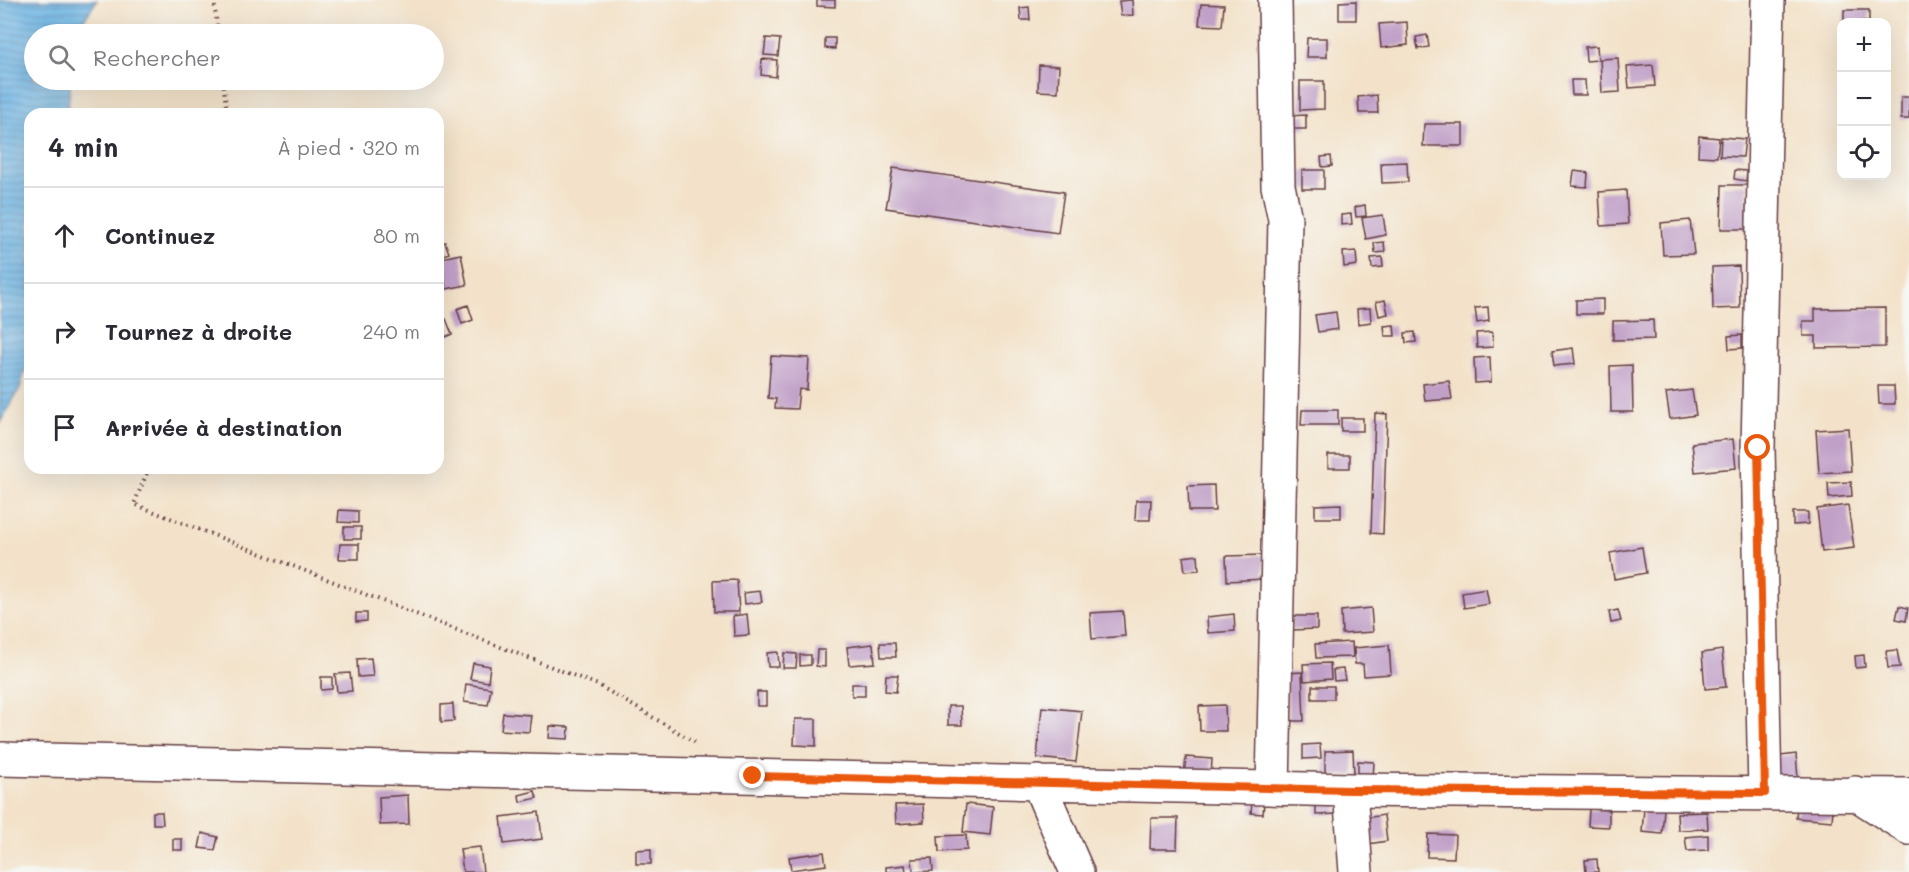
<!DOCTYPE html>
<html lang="fr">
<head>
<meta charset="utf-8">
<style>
  :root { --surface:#fff; --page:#f2f2f3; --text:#2b2b33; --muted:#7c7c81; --line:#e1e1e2 }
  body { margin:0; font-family:Mali,sans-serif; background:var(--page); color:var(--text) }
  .controls { position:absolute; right:18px; top:18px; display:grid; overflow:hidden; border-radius:12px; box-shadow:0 6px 24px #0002 }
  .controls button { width:54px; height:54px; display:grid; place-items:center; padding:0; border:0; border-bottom:2px solid var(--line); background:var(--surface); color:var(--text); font:30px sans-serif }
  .stop { position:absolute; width:18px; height:18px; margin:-14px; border:4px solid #ea580c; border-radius:50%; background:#fff }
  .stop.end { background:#ea580c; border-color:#fff; box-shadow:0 2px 6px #0008 }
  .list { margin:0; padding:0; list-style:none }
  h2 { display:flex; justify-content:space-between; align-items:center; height:78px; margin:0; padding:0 24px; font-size:26px }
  h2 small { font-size:20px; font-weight:400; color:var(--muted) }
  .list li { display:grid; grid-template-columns:39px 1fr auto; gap:18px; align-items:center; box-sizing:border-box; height:96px; padding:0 24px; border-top:2px solid var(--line) }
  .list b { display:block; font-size:22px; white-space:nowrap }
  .list em { font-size:20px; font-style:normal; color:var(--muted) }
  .icon { flex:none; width:33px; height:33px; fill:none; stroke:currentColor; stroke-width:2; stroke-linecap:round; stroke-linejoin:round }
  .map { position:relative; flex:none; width:1909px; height:872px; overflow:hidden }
  .search { position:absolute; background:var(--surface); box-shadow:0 6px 24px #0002; left:24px; top:24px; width:420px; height:66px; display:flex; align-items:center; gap:15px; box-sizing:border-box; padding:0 21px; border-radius:33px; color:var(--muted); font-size:22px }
  .panel { position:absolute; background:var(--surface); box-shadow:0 6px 24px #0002; left:24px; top:108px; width:420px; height:366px; border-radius:18px }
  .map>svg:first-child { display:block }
</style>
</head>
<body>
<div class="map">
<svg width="1909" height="872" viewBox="0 0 1909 872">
  <defs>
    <pattern id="water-rules" width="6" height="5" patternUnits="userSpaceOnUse" patternTransform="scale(1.5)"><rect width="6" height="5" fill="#6cb4e4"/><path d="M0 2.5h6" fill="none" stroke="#5b92b9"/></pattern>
  </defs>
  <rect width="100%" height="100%" fill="#f6f6f2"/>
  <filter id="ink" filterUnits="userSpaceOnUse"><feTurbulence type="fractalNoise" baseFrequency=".0167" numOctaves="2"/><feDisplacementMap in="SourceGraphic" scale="12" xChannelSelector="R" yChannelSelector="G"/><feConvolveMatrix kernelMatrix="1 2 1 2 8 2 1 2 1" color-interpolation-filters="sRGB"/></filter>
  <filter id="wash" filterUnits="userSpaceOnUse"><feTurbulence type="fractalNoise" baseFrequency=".008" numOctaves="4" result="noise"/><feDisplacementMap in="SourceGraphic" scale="24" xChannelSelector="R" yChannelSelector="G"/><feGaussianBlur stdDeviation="1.35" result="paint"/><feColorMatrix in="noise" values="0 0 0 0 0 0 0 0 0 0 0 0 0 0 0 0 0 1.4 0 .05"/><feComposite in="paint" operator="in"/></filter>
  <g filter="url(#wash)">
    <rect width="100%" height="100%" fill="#f3e2c9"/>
    <path fill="url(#water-rules)" stroke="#5b6a88" stroke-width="1.5" d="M 0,0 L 97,0 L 83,21 L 80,34 L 34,34 L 34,80 L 71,80 L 67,114 L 30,114 L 30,351 L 20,388 L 0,423 Z"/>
    <g id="blocks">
      <path fill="#c1a0c8" d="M 817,0 L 835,0 L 835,7 L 817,6 Z
        M 1132,0 L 1133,15 L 1121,16 L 1119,1 Z
        M 1356,1 L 1356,20 L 1339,20 L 1339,2 Z
        M 1201,4 L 1224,5 L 1222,26 L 1199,25 Z
        M 1029,7 L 1030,20 L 1021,20 L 1020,8 Z
        M 1844,10 L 1869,10 L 1869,22 L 1844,22 Z
        M 1407,22 L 1408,45 L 1381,48 L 1379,24 Z
        M 1427,35 L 1429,47 L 1418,49 L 1416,37 Z
        M 766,38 L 780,39 L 778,56 L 764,55 Z
        M 825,38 L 835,38 L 835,49 L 825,48 Z
        M 1307,38 L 1327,38 L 1327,57 L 1306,57 Z
        M 1597,46 L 1598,60 L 1586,61 L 1585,47 Z
        M 1618,58 L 1620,92 L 1602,93 L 1600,59 Z
        M 762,59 L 777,60 L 776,77 L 761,75 Z
        M 1039,65 L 1059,66 L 1058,92 L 1038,91 Z
        M 1653,65 L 1655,86 L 1629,88 L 1627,67 Z
        M 1571,80 L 1585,80 L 1586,95 L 1572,95 Z
        M 1300,81 L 1324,81 L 1324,109 L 1300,110 Z
        M 1377,95 L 1378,113 L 1359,113 L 1358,97 Z
        M 1901,97 L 1909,97 L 1909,119 L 1901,119 Z
        M 1306,115 L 1306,129 L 1286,129 L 1286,116 Z
        M 1424,124 L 1463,124 L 1463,146 L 1423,146 Z
        M 1699,136 L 1719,138 L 1717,157 L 1698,156 Z
        M 1721,137 L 1745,139 L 1743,157 L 1720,156 Z
        M 1331,156 L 1332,166 L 1322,167 L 1321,157 Z
        M 1407,162 L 1408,182 L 1382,183 L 1381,163 Z
        M 893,168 L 1064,192 L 1058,233 L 886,208 Z
        M 1302,170 L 1324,170 L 1324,189 L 1302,189 Z
        M 1735,170 L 1747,171 L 1746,181 L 1734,179 Z
        M 1574,171 L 1588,173 L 1587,187 L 1572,186 Z
        M 1722,185 L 1747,185 L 1746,229 L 1721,229 Z
        M 1626,190 L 1628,224 L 1601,226 L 1599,192 Z
        M 1365,205 L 1366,216 L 1356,217 L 1355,207 Z
        M 1351,214 L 1352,224 L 1341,225 L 1341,215 Z
        M 1383,215 L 1386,235 L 1366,239 L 1362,218 Z
        M 1690,220 L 1694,254 L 1663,255 L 1661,223 Z
        M 445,242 L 449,253 L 438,257 L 438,244 Z
        M 1384,242 L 1385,252 L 1375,253 L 1374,243 Z
        M 1356,251 L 1357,265 L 1344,267 L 1343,252 Z
        M 461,254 L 467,285 L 446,289 L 441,258 Z
        M 1382,257 L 1383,267 L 1372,268 L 1371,258 Z
        M 1739,266 L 1740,308 L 1713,309 L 1712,267 Z
        M 1603,299 L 1603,314 L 1576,314 L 1576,300 Z
        M 1385,300 L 1388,314 L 1379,316 L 1376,302 Z
        M 468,305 L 473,320 L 462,324 L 457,309 Z
        M 1488,307 L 1489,321 L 1477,323 L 1475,308 Z
        M 1370,308 L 1371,322 L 1358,324 L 1357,309 Z
        M 1885,308 L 1885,347 L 1816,348 L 1816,336 L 1803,336 L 1803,321 L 1815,321 L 1815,309 Z
        M 1336,312 L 1338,329 L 1318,332 L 1315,315 Z
        M 446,319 L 452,334 L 438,340 L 438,322 Z
        M 1653,320 L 1654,339 L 1613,340 L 1613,321 Z
        M 1394,325 L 1395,336 L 1385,336 L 1384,326 Z
        M 1415,332 L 1416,342 L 1406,343 L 1405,333 Z
        M 1492,332 L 1493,347 L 1477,348 L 1476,333 Z
        M 1742,335 L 1742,348 L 1729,349 L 1728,336 Z
        M 1573,348 L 1575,364 L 1554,366 L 1552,351 Z
        M 771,356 L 809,358 L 807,390 L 799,389 L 797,409 L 775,408 L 776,399 L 768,398 Z
        M 1490,357 L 1491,382 L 1475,383 L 1474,358 Z
        M 1632,365 L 1633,412 L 1611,412 L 1610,366 Z
        M 1449,381 L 1452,399 L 1425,401 L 1423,384 Z
        M 1878,386 L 1894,386 L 1895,404 L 1879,404 Z
        M 1692,390 L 1696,415 L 1670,419 L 1666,393 Z
        M 1302,410 L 1338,410 L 1338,425 L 1301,425 Z
        M 1375,413 L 1387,414 L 1383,534 L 1371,533 Z
        M 1341,418 L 1363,418 L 1363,431 L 1341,431 Z
        M 1848,428 L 1851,471 L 1819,473 L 1816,430 Z
        M 1733,439 L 1736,468 L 1695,472 L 1692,443 Z
        M 1328,455 L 1350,455 L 1350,468 L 1328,468 Z
        M 1851,482 L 1852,496 L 1829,498 L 1828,483 Z
        M 1214,485 L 1215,511 L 1189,511 L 1188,486 Z
        M 1136,500 L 1151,500 L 1150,520 L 1135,520 Z
        M 1341,504 L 1341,518 L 1315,518 L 1315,505 Z
        M 1848,505 L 1854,548 L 1822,552 L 1817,509 Z
        M 339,510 L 358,511 L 358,523 L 338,522 Z
        M 1793,512 L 1808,512 L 1808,524 L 1793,525 Z
        M 344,527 L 361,527 L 361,539 L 344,539 Z
        M 340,544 L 359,544 L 359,559 L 339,559 Z
        M 1642,547 L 1646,573 L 1614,579 L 1610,553 Z
        M 1198,555 L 1199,570 L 1185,571 L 1183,557 Z
        M 1264,555 L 1264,579 L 1227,581 L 1226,556 Z
        M 737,580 L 739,612 L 714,612 L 713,581 Z
        M 1486,589 L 1489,604 L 1464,608 L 1462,593 Z
        M 760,591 L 762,602 L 745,604 L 744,593 Z
        M 1899,606 L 1908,608 L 1906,621 L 1896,619 Z
        M 1371,608 L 1373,632 L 1342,634 L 1341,611 Z
        M 1618,610 L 1621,621 L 1611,623 L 1609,612 Z
        M 1123,611 L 1125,636 L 1092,639 L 1090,613 Z
        M 356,613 L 367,613 L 367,621 L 356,622 Z
        M 747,614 L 749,635 L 734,636 L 733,616 Z
        M 1234,614 L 1235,631 L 1208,633 L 1207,617 Z
        M 1291,616 L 1317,616 L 1317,629 L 1292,630 Z
        M 1352,642 L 1353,657 L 1316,658 L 1315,644 Z
        M 880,643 L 895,643 L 896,657 L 881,657 Z
        M 873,644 L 875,663 L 849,665 L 847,647 Z
        M 1389,645 L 1391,674 L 1364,676 L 1363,664 L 1355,664 L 1354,648 Z
        M 817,650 L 825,650 L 825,667 L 816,666 Z
        M 1722,650 L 1726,687 L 1705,689 L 1702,653 Z
        M 1897,650 L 1900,667 L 1888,668 L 1886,651 Z
        M 778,652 L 779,667 L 768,667 L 767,653 Z
        M 784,653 L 797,654 L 796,668 L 783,668 Z
        M 800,655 L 811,655 L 811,665 L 800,666 Z
        M 1864,655 L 1865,667 L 1856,668 L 1855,656 Z
        M 371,658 L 373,676 L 358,677 L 357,659 Z
        M 473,663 L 490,666 L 488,682 L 470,679 Z
        M 1330,663 L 1331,679 L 1304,681 L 1303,664 Z
        M 1343,669 L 1345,680 L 1334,681 L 1333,670 Z
        M 1302,672 L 1304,721 L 1288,721 L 1287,673 Z
        M 350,673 L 352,691 L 337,692 L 335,674 Z
        M 886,675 L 898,675 L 896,692 L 885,691 Z
        M 321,677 L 332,677 L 332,689 L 321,690 Z
        M 466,684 L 491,688 L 488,705 L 464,702 Z
        M 852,684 L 865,684 L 865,696 L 852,696 Z
        M 1312,686 L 1334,686 L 1334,699 L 1312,699 Z
        M 757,692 L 766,692 L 766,706 L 757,706 Z
        M 453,704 L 454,721 L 441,722 L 441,705 Z
        M 1225,705 L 1226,731 L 1200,731 L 1199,706 Z
        M 948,706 L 961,706 L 962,725 L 948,725 Z
        M 1042,707 L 1082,711 L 1076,762 L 1037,758 Z
        M 503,713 L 531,715 L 529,732 L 501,730 Z
        M 795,719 L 816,719 L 816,746 L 794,745 Z
        M 550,726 L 569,727 L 568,739 L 549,738 Z
        M 1320,744 L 1321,758 L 1303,759 L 1303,745 Z
        M 1353,750 L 1354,775 L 1325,776 L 1325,751 Z
        M 1796,754 L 1798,779 L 1775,781 L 1773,757 Z
        M 1186,757 L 1212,759 L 1211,778 L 1184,775 Z
        M 1358,761 L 1374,762 L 1373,779 L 1358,778 Z
        M 535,791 L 537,798 L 520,802 L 519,795 Z
        M 408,795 L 409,824 L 380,825 L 379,797 Z
        M 1252,802 L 1264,803 L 1263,814 L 1251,813 Z
        M 1337,802 L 1337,814 L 1316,815 L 1316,803 Z
        M 923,804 L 924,822 L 896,824 L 895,805 Z
        M 966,804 L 993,807 L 990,835 L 963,832 Z
        M 1797,807 L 1833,810 L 1832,821 L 1796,818 Z
        M 1644,808 L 1664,809 L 1662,834 L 1642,832 Z
        M 1589,809 L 1609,810 L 1609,827 L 1588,826 Z
        M 153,812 L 162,812 L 163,824 L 153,824 Z
        M 539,812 L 542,839 L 504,844 L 501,817 Z
        M 1707,812 L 1708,829 L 1678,830 L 1677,813 Z
        M 1384,815 L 1387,841 L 1362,845 L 1358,819 Z
        M 1151,818 L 1178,818 L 1177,849 L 1150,849 Z
        M 202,833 L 218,837 L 215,850 L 199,848 Z
        M 1428,834 L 1455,835 L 1454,858 L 1427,857 Z
        M 966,835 L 967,850 L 939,852 L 938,836 Z
        M 1708,835 L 1708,850 L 1687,851 L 1685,837 Z
        M 173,839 L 182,839 L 182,850 L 173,850 Z
        M 480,847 L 483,872 L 463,872 L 460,849 Z
        M 651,849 L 651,864 L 636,864 L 636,850 Z
        M 824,852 L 826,865 L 791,870 L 789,857 Z
        M 932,858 L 933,871 L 913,872 L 912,859 Z
        M 1597,859 L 1598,872 L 1586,872 L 1585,860 Z
        M 905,865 L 906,872 L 886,872 L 886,867 Z"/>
    </g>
  </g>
  <g filter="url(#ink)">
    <use href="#blocks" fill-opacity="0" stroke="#633c43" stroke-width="1.5"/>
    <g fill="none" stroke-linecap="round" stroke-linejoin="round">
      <g stroke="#633c43" stroke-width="36">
        <path id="minor" d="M 0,759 L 1350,790 L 1909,795
          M 1038,782 L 1077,872
          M 1273,788 L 1285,219 L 1278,186 L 1275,0
          M 1350,790 L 1356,872
          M 1765,793 L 1758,448 L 1768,0
          M 1855,793 L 1909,828"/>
      </g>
      <path stroke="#633c43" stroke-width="4" stroke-dasharray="1.5 4.5" stroke-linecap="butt" d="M 214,0 L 218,34
        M 223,80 L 227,114
        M 149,468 L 134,504 L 598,685 L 698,744"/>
      <use href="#minor" stroke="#fff" stroke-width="33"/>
    </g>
  </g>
  <g fill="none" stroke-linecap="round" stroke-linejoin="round" filter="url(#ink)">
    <path stroke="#ea580c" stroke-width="8" d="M 753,776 L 1350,790 L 1765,793 L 1758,448"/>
  </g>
</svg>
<div class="controls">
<button>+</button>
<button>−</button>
<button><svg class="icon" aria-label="locate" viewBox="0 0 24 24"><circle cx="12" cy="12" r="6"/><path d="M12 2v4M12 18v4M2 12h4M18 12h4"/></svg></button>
</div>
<div class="stop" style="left:1758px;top:448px"></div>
<div class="stop end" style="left:753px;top:776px"></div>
<div class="search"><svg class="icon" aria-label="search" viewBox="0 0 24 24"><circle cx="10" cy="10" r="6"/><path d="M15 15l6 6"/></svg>Rechercher</div>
<section class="panel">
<h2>4 min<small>À pied · 320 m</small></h2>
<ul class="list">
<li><svg class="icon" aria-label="ahead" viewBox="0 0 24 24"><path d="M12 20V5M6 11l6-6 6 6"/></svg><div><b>Continuez</b></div><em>80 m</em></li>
<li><svg class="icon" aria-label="right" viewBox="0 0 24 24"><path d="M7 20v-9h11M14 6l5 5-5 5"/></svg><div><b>Tournez à droite</b></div><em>240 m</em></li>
<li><svg class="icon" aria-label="arrive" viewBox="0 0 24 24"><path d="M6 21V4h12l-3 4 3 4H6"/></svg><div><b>Arrivée à destination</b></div></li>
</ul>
</section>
</div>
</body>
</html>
